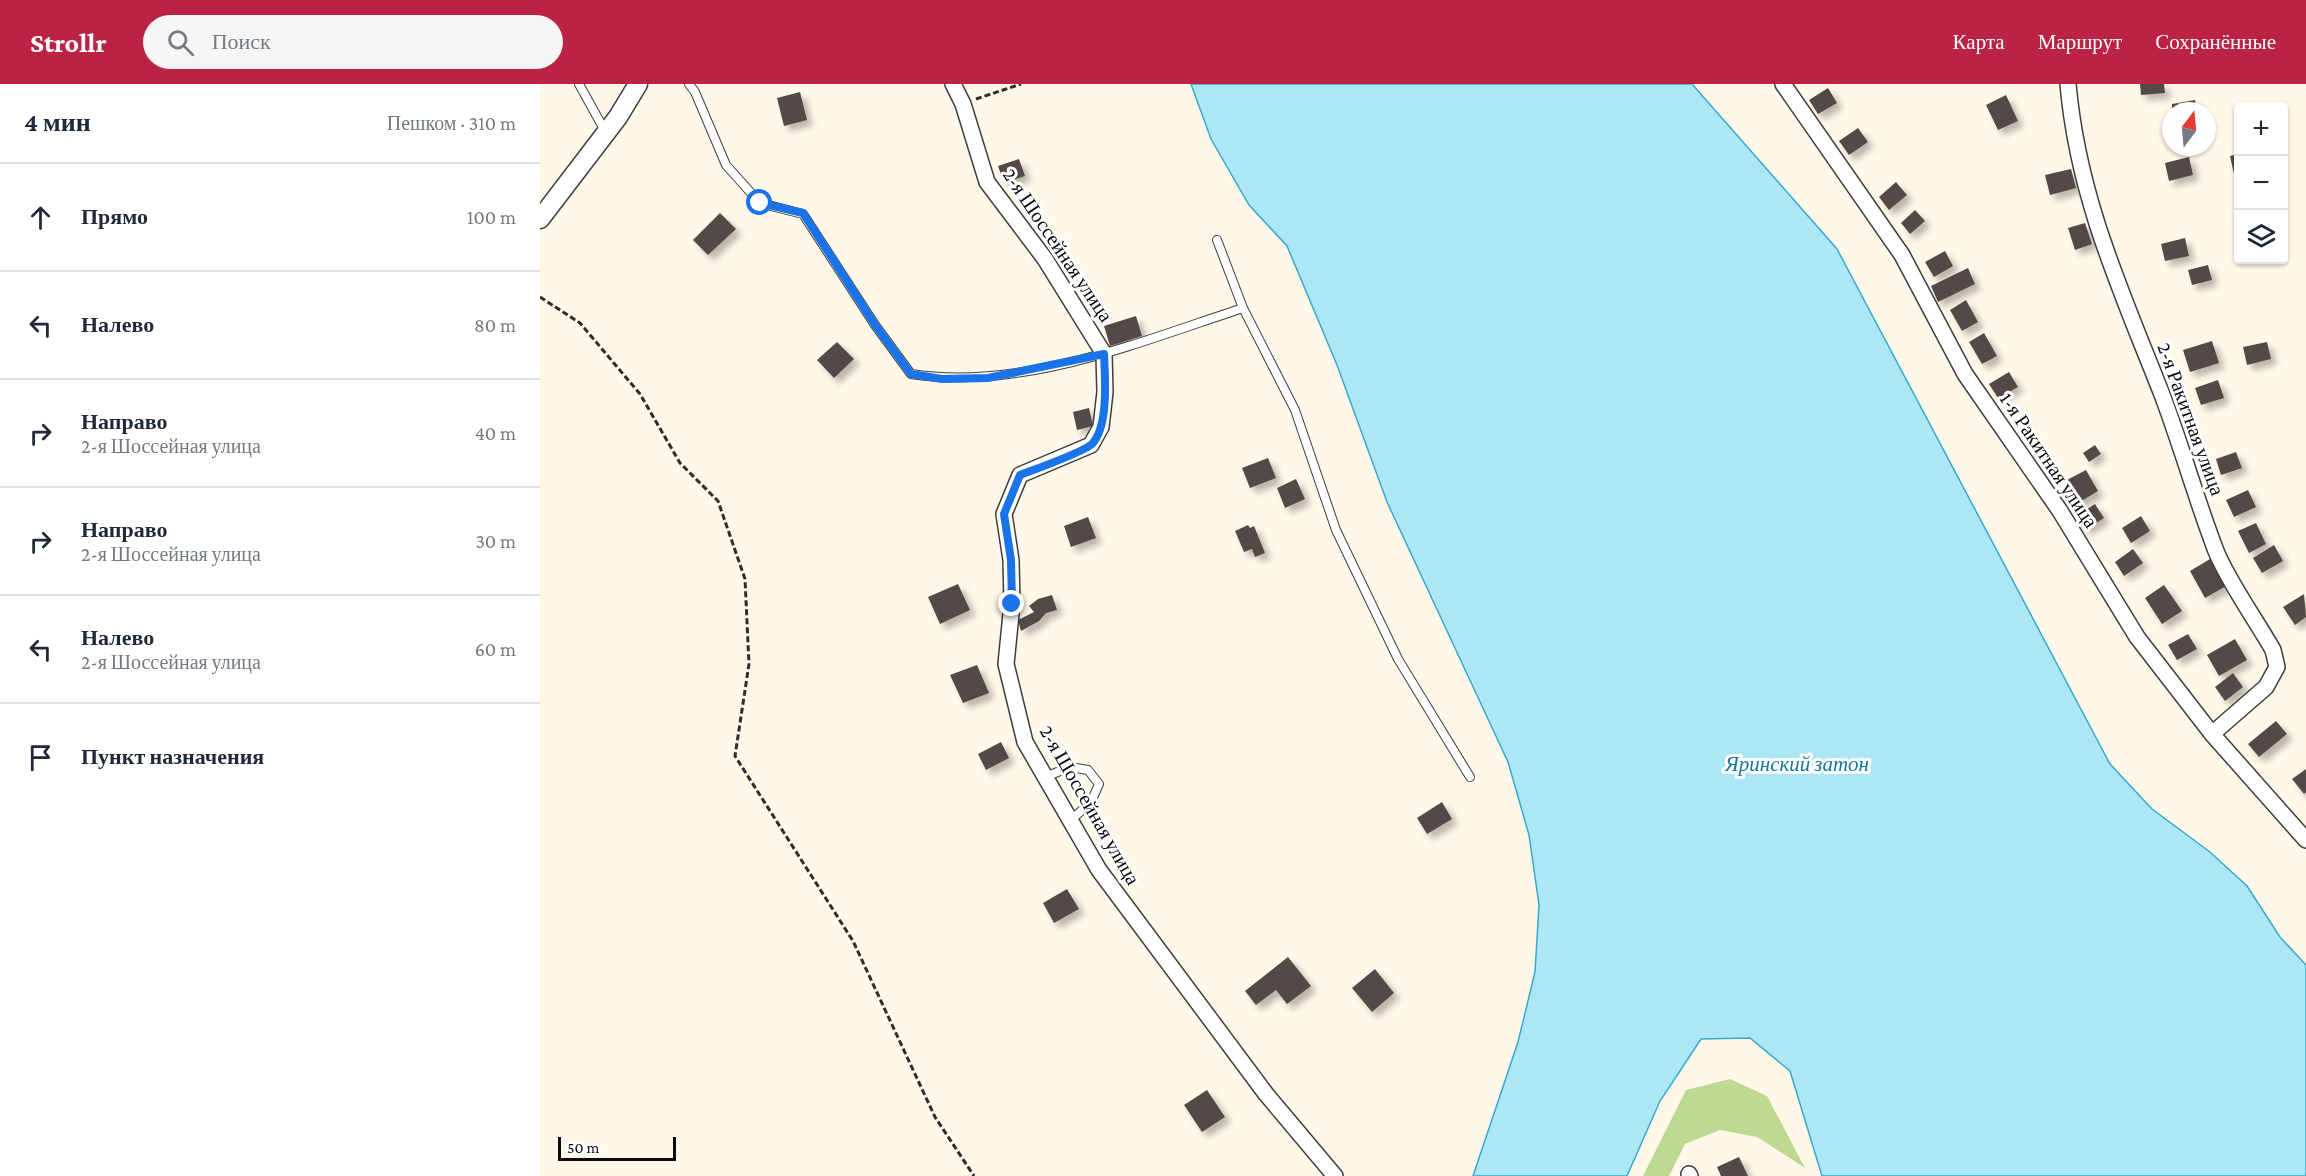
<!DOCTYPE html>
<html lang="ru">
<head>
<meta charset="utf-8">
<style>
  :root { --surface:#fff; --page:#f6f6f7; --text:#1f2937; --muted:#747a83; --line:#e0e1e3; --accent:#ba2344 }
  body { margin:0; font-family:"Crimson Pro",serif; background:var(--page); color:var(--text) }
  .controls { position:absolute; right:18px; top:18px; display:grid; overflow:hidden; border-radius:6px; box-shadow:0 2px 4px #0004 }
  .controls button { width:54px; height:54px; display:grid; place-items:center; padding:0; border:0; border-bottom:2px solid var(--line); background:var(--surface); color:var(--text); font:30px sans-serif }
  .compass { position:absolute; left:1622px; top:18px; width:54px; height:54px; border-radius:50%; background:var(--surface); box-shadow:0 2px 4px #0004; rotate:16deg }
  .scale { position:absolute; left:18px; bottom:15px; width:118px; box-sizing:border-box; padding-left:6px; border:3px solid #0b0b0b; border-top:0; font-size:16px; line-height:21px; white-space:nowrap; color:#0b0b0b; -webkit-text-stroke:4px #fff; paint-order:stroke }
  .stop { position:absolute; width:18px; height:18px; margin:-14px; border:4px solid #1a73e8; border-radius:50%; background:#fff }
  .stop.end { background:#1a73e8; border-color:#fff; box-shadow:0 2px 6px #0008 }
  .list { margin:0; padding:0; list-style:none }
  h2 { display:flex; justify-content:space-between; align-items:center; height:78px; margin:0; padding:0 24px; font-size:26px }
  h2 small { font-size:20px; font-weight:400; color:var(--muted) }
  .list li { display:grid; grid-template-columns:39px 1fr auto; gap:18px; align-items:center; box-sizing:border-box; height:108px; padding:0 24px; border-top:2px solid var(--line) }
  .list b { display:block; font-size:22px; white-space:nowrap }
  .list p { margin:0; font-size:20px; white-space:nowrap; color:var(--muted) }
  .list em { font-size:20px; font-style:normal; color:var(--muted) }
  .icon { flex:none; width:33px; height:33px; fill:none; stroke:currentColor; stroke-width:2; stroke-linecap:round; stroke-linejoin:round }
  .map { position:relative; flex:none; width:1766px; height:1092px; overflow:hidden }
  header { display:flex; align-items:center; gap:36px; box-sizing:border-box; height:84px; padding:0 30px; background:var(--accent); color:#fff }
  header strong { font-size:28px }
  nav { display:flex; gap:33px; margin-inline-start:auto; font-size:21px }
  .search { width:420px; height:54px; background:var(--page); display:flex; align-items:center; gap:15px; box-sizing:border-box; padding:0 21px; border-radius:33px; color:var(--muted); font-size:22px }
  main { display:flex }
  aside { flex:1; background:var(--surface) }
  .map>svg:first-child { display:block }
</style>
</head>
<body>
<header>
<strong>Strollr</strong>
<div class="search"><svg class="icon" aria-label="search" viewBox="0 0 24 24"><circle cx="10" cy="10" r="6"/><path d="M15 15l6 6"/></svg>Поиск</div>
<nav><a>Карта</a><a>Маршрут</a><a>Сохранённые</a></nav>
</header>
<main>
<aside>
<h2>4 мин<small>Пешком · 310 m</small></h2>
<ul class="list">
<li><svg class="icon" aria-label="ahead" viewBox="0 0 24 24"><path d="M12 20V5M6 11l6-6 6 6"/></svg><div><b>Прямо</b></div><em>100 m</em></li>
<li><svg class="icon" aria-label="left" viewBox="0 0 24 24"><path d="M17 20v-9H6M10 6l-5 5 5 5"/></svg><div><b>Налево</b></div><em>80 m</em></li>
<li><svg class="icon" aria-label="right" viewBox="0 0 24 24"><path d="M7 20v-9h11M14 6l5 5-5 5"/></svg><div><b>Направо</b><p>2-я Шоссейная улица</p></div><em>40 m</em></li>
<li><svg class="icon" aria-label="right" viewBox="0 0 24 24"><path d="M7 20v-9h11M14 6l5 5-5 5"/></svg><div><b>Направо</b><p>2-я Шоссейная улица</p></div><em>30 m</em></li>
<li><svg class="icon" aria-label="left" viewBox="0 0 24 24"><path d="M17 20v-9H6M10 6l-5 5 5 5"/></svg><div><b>Налево</b><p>2-я Шоссейная улица</p></div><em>60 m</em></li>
<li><svg class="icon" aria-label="arrive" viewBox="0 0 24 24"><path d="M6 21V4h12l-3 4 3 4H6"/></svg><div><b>Пункт назначения</b></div></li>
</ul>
</aside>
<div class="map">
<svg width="1766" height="1092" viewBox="0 0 1766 1092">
  <defs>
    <filter id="shadow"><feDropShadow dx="5.5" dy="5.5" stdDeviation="3" flood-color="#0004"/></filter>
  </defs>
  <rect width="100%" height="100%" fill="#fff7e8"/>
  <path fill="#bed992" d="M 1190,995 L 1227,1012 L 1265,1084 L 1217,1053 L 1180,1046 L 1145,1060 L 1129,1092 L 1103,1092 L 1146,1006 Z"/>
  <path fill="#ade7f6" stroke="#34aacd" stroke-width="1.5" d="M 651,0 L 1152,0 L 1297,165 L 1570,680 L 1612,725 L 1670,768 L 1707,802 L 1740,853 L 1766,881 L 1766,1092 L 1282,1092 L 1250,987 L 1210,954 L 1161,955 L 1120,1017 L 1087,1092 L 933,1092 L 978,958 L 995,888 L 999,821 L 989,751 L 968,678 L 847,418 L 797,281 L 747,162 L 709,121 L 671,55 Z"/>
  <path fill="#534a47" filter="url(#shadow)" d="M 1600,0 L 1624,0 L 1625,9 L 1601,11 Z
    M 1288,4 L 1297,19 L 1278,30 L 1269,16 Z
    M 260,8 L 267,36 L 244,42 L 237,14 Z
    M 1466,11 L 1478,37 L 1458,46 L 1446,21 Z
    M 1655,16 L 1657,27 L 1632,27 L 1632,20 Z
    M 1318,44 L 1328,58 L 1309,71 L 1299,57 Z
    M 1698,70 L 1698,89 L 1694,90 L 1690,72 Z
    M 1649,73 L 1653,91 L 1629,97 L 1625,79 Z
    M 479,75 L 485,92 L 464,99 L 458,82 Z
    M 1531,85 L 1536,104 L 1510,111 L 1505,91 Z
    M 1356,98 L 1367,111 L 1349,126 L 1339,113 Z
    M 1375,126 L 1385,137 L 1370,150 L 1361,139 Z
    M 180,129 L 196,145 L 168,171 L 153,156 Z
    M 1545,139 L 1552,160 L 1535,166 L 1528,144 Z
    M 1645,154 L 1649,172 L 1625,177 L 1621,160 Z
    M 1405,167 L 1413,182 L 1394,193 L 1385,178 Z
    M 1668,181 L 1672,196 L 1652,201 L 1648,186 Z
    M 1428,184 L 1435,200 L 1398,218 L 1391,202 Z
    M 1426,216 L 1438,238 L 1422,247 L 1410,226 Z
    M 596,232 L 602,252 L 570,262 L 564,242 Z
    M 1444,249 L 1457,272 L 1442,280 L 1429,258 Z
    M 1672,257 L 1679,279 L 1650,288 L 1643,266 Z
    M 297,258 L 314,275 L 294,294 L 277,276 Z
    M 1727,258 L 1731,275 L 1707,281 L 1703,263 Z
    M 1469,288 L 1478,303 L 1458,314 L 1449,300 Z
    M 1678,296 L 1684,314 L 1661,321 L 1655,304 Z
    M 549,324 L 553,342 L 537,346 L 533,328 Z
    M 1555,361 L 1561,370 L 1549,378 L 1543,369 Z
    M 1696,368 L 1702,384 L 1681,391 L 1676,375 Z
    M 728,374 L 736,394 L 710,404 L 702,384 Z
    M 1546,386 L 1558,407 L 1538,419 L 1525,397 Z
    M 756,395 L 765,415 L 745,424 L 737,404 Z
    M 1708,406 L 1716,423 L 1694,433 L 1686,416 Z
    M 1555,420 L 1564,434 L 1545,446 L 1536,432 Z
    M 1601,432 L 1610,447 L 1591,459 L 1582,444 Z
    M 548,433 L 556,454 L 531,463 L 524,442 Z
    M 1716,439 L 1726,460 L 1709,469 L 1698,447 Z
    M 708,441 L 710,444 L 714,442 L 725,469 L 715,473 L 712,465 L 704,468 L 695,447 Z
    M 1734,461 L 1743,477 L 1722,489 L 1713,474 Z
    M 1593,465 L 1603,479 L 1584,492 L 1575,478 Z
    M 1670,475 L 1686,502 L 1665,514 L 1650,487 Z
    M 418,500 L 430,526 L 400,540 L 388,513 Z
    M 1624,501 L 1642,527 L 1622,540 L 1605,514 Z
    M 1764,510 L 1766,533 L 1755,541 L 1743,523 Z
    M 512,511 L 517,526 L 506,529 L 499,537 L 481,547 L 478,536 L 494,528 L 489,522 L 498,515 Z
    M 1648,550 L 1657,565 L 1637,576 L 1628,561 Z
    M 1695,555 L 1707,576 L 1679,592 L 1667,571 Z
    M 437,581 L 449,609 L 423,619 L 410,591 Z
    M 1693,589 L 1703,603 L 1685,617 L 1675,603 Z
    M 1736,637 L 1747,650 L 1719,673 L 1708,660 Z
    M 461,658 L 469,674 L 446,686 L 438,670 Z
    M 1766,685 L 1766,708 L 1764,710 L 1752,695 Z
    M 902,718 L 912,735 L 887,750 L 877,734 Z
    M 527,805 L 539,825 L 514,839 L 503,819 Z
    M 748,873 L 771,902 L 747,920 L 736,906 L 716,921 L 705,907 Z
    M 835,885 L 854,909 L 832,928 L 812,904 Z
    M 667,1006 L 685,1033 L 662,1048 L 644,1021 Z
    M 1199,1073 L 1208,1092 L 1181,1092 L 1177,1083 Z"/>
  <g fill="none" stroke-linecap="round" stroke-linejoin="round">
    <g stroke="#3e3e3e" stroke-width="10">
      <path id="service" d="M 39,0 L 65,47
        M 149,0 L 155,8 L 186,81 L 220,119 L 263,130 L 335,241 L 371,290 C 482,307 599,258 703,224
        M 677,156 L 703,224 L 755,326 L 796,446 L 858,575 L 930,693
        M 505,693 L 530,683 L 548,686 L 559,700 L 551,718 L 530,737"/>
    </g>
    <g stroke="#3e3e3e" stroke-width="18">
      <path id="minor" d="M 413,0 L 423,20 L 447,98 L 505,175 L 564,270 L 565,308 L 561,343 L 551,361 L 480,391 L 464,430 L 471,476 L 472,520 L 466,580 L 485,658 L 559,786 L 726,1010 L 795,1092
        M 1243,0 L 1362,171 L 1425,290 L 1520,427 L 1597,553 L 1672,650 L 1766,756
        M 1528,0 C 1538,113 1580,204 1621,308 C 1641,360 1656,415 1676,467 C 1688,497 1716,536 1733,566 L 1737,583 L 1726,603 L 1672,650
        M 1149,1090 L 1150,1092"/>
    </g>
    <g stroke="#3e3e3e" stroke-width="21">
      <path id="tertiary" d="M 0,135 L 78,33 L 98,0"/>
    </g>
    <path stroke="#2d2d2d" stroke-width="3" stroke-dasharray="6 3" stroke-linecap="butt" d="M 436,15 L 481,0
      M 0,213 L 40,239 L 100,310 L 140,379 L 178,417 L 205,495 L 209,580 L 195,672 L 313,857 L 395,1033 L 434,1092"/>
    <use href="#service" stroke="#fff" stroke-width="8"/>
    <use href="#minor" stroke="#fff" stroke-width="15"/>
    <use href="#tertiary" stroke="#fff" stroke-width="18"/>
  </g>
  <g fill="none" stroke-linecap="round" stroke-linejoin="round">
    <path stroke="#1a73e8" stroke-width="8" d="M 220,119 L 263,129 L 335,241 L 371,290 L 402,295 L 448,294 L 564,270 C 565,293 569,342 552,360 C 544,368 493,386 480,391 L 464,430 L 471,476 L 472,520"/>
  </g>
  <g text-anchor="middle" stroke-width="6" stroke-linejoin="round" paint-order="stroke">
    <g font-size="20" fill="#0b0b0b" stroke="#fff">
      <text transform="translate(518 161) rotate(56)" y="7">2-я Шоссейная улица</text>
      <text transform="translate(1651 335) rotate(70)" y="7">2-я Ракитная улица</text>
      <text transform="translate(1509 376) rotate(56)" y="7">1-я Ракитная улица</text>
      <text transform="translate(550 721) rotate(60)" y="7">2-я Шоссейная улица</text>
    </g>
    <g font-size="21" font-style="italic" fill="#15789b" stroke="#fff">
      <text x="1257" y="687">Яринский затон</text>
    </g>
  </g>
</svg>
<div class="controls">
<button>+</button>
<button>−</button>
<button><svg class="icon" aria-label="layers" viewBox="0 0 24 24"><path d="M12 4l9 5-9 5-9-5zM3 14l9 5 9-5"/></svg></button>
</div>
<svg class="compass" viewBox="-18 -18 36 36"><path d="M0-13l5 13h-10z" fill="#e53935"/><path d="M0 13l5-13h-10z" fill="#747a83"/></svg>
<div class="scale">50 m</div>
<div class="stop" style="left:220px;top:119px"></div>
<div class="stop end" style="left:472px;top:520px"></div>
</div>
</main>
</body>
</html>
